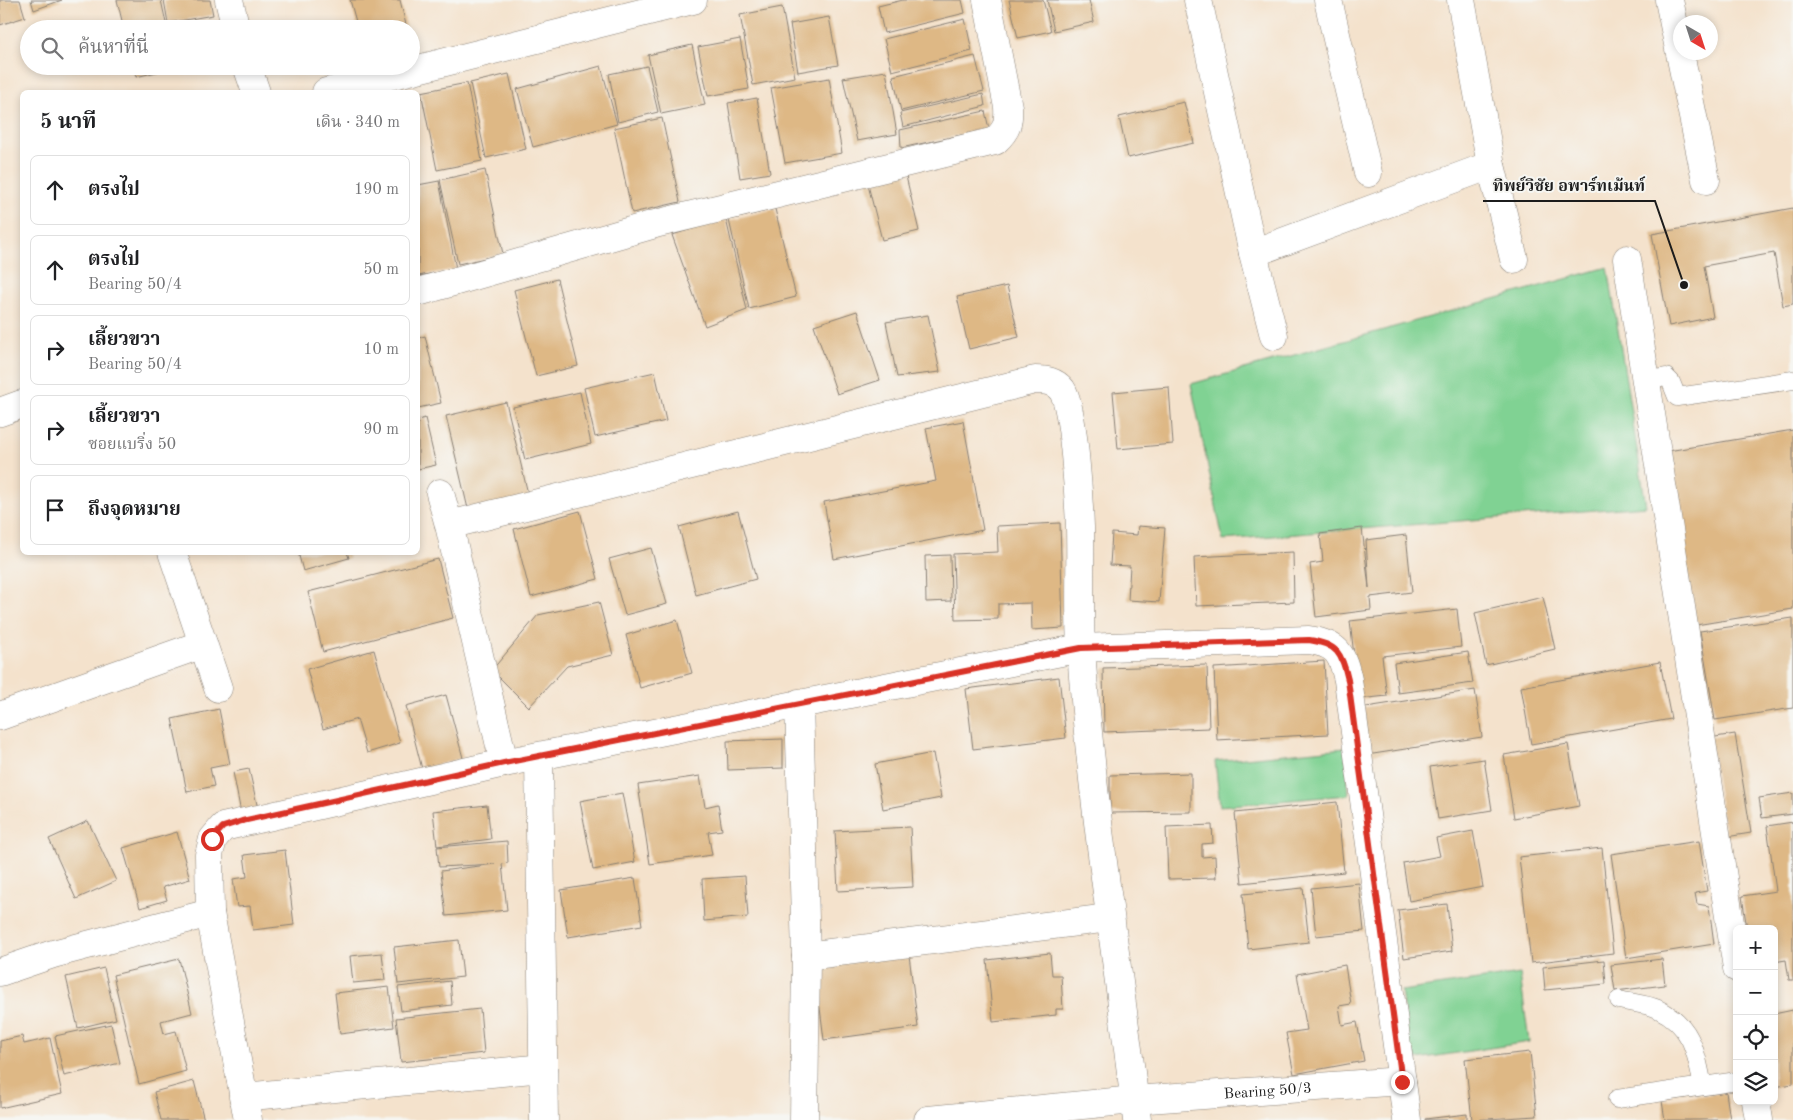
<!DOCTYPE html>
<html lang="th">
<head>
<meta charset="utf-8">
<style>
  :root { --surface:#fff; --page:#f2f2f2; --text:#202124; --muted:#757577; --line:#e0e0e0 }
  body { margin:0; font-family:"Old Standard TT","Noto Serif Thai",serif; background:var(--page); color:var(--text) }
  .controls { position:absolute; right:15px; bottom:15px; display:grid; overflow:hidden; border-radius:8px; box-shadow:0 2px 8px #0003 }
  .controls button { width:45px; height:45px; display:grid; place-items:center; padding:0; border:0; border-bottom:1px solid var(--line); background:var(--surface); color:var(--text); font:25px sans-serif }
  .compass { position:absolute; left:1673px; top:15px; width:45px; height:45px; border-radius:50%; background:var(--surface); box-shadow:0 2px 8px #0003; rotate:141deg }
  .stop { position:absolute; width:15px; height:15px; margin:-11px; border:4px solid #d93025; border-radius:50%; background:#fff }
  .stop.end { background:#d93025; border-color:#fff; box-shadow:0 1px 5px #0008 }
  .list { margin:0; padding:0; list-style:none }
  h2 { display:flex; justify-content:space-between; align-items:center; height:65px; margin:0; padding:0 20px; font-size:21px }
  h2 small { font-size:16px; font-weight:400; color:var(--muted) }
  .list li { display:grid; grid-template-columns:32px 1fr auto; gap:15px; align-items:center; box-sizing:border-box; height:70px; margin:0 10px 10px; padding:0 10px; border:1px solid var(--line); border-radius:8px }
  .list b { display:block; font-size:19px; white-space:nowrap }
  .list p { margin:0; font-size:16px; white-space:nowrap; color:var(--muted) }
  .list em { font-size:16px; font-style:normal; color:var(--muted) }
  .icon { flex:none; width:28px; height:28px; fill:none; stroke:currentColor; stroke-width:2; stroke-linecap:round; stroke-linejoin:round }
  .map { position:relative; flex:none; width:1793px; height:1120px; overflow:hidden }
  .search { position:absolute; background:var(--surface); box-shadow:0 2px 8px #0003; left:20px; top:20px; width:400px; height:55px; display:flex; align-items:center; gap:12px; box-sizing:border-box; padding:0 18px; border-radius:28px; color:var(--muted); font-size:19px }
  .panel { position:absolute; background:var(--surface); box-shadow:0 2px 8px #0003; left:20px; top:90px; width:400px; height:465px; border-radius:8px }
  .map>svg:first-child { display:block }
</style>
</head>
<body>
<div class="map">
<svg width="1793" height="1120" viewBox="0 0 1793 1120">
  <rect width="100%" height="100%" fill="#f6f6f2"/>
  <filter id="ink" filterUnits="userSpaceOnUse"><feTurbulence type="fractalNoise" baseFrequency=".02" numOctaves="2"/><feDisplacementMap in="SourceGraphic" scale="10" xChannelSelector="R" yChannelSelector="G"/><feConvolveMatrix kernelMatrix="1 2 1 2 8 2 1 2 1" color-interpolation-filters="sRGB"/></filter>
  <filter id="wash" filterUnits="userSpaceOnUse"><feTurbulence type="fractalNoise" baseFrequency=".0096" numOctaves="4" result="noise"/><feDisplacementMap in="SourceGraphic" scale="20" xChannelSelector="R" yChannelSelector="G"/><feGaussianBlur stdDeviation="1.12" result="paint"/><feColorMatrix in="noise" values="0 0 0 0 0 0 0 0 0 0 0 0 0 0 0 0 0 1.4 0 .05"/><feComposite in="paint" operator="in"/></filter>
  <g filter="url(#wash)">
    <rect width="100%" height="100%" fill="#f4e2cc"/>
    <path fill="#80d293" stroke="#4e7758" d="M 1608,267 L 1646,506 L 1223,540 L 1191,384 Z
      M 1345,748 L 1349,795 L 1220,806 L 1215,761 Z
      M 1520,974 L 1529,1042 L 1411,1060 L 1401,991 Z"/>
    <g id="blocks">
      <path fill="#deb885" d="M 0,0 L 20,0 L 25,17 L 0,25 Z
        M 31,0 L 62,0 L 34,10 Z
        M 117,0 L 161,0 L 166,23 L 145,29 L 124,29 Z
        M 164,0 L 210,0 L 213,15 L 168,23 Z
        M 350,0 L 400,0 L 407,29 L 358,29 Z
        M 903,0 L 962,0 L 965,13 L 884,33 L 878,6 Z
        M 1009,0 L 1043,0 L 1051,31 L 1018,38 Z
        M 1047,0 L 1089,0 L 1094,22 L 1054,31 Z
        M 782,7 L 795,77 L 753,85 L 740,15 Z
        M 829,17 L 838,65 L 798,72 L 790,24 Z
        M 965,19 L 972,51 L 892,71 L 884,39 Z
        M 740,39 L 749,89 L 708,96 L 698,47 Z
        M 692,45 L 705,105 L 661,114 L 648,55 Z
        M 975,56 L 984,91 L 901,111 L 893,76 Z
        M 133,66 L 172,66 L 173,68 L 136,77 Z
        M 601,66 L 617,124 L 533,147 L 517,89 Z
        M 647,66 L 658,112 L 618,122 L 609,74 Z
        M 886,71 L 897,134 L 857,141 L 843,78 Z
        M 509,74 L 526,149 L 486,158 L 470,83 Z
        M 829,78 L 842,153 L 785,163 L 771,88 Z
        M 467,83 L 482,161 L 437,170 L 421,92 Z
        M 983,94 L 985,106 L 903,127 L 900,113 Z
        M 757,98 L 770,173 L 740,178 L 728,103 Z
        M 1184,102 L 1194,143 L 1128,158 L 1119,117 Z
        M 985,111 L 989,129 L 901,148 L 900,130 Z
        M 662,118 L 680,202 L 632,213 L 614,128 Z
        M 485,170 L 503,254 L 458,264 L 440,180 Z
        M 905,172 L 919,231 L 882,240 L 867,181 Z
        M 439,181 L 456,269 L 418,276 L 418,185 Z
        M 1793,208 L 1793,304 L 1783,306 L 1774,253 L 1704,266 L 1713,317 L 1669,326 L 1652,234 Z
        M 775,209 L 796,297 L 749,309 L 729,220 Z
        M 726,219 L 747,310 L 705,326 L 672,235 Z
        M 557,279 L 578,366 L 536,376 L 514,290 Z
        M 1007,286 L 1019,337 L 969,349 L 957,297 Z
        M 857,311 L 880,380 L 837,394 L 814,325 Z
        M 928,315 L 940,372 L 897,377 L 886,322 Z
        M 425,336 L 441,403 L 418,408 L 418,338 Z
        M 655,372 L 666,421 L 595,437 L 584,388 Z
        M 1169,387 L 1173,444 L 1118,449 L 1113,392 Z
        M 580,392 L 591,444 L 525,460 L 513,407 Z
        M 506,402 L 529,498 L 469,513 L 446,416 Z
        M 425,418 L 436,465 L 418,469 L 418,420 Z
        M 963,421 L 983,530 L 834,559 L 824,502 L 936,481 L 926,428 Z
        M 1793,430 L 1793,609 L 1696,625 L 1668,451 Z
        M 580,511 L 598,579 L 531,597 L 514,529 Z
        M 738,511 L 756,579 L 696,595 L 679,527 Z
        M 1060,523 L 1063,628 L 1032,630 L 1031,603 L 998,604 L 998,619 L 955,620 L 953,554 L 998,552 L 997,526 Z
        M 1138,526 L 1165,528 L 1159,602 L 1128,600 L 1130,566 L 1110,565 L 1112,533 L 1137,535 Z
        M 1362,528 L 1369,588 L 1366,540 L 1406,535 L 1412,592 L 1370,597 L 1371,610 L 1316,617 L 1310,564 L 1323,562 L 1320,534 Z
        M 651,548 L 667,604 L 625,615 L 609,559 Z
        M 298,552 L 347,552 L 349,558 L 303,571 Z
        M 1293,552 L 1294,602 L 1196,606 L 1194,557 Z
        M 950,555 L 951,601 L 926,602 L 925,556 Z
        M 438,559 L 453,618 L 323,652 L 308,592 Z
        M 1543,597 L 1555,649 L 1486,665 L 1475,613 Z
        M 599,602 L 613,655 L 567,666 L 529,707 L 492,670 L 538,615 Z
        M 1457,609 L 1461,647 L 1382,656 L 1387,696 L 1359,699 L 1350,621 Z
        M 1793,618 L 1793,708 L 1715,720 L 1700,631 Z
        M 677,620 L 692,673 L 640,688 L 626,635 Z
        M 374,650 L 400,743 L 367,753 L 357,719 L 323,729 L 307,669 Z
        M 1468,652 L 1473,683 L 1398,693 L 1394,663 Z
        M 1324,661 L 1328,734 L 1217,740 L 1214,668 Z
        M 1660,662 L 1671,719 L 1531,744 L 1521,687 Z
        M 1207,665 L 1209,728 L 1104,732 L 1103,668 Z
        M 1059,677 L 1066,738 L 973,749 L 966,689 Z
        M 1475,690 L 1482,737 L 1367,755 L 1360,708 Z
        M 446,695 L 463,758 L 422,769 L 406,706 Z
        M 219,709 L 230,764 L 210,768 L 214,786 L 187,792 L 172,719 Z
        M 1735,734 L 1751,833 L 1726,837 L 1709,738 Z
        M 783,739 L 783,768 L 728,770 L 727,741 Z
        M 1568,744 L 1579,806 L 1514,818 L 1504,755 Z
        M 933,753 L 941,798 L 883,809 L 875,764 Z
        M 1484,759 L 1492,810 L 1438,819 L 1430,767 Z
        M 249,769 L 258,809 L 241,813 L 233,772 Z
        M 1191,773 L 1191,812 L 1110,813 L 1110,775 Z
        M 700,776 L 705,807 L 718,804 L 722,830 L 708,832 L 712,855 L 650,864 L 638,785 Z
        M 622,793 L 635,862 L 593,870 L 580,801 Z
        M 1793,793 L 1793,814 L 1762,818 L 1759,798 Z
        M 1337,802 L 1344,872 L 1242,883 L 1235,813 Z
        M 487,805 L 491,839 L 437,846 L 433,811 Z
        M 88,821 L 116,881 L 76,899 L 49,839 Z
        M 1793,822 L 1793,980 L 1789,980 L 1786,960 L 1774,962 L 1774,929 L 1747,929 L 1742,896 L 1776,891 L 1767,826 Z
        M 1212,825 L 1213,843 L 1202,844 L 1202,857 L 1215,856 L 1216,878 L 1168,879 L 1166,827 Z
        M 910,827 L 913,887 L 838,891 L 835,831 Z
        M 1473,831 L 1483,887 L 1409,901 L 1403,863 L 1440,856 L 1436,838 Z
        M 177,832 L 190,879 L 163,887 L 167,900 L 140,908 L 123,848 Z
        M 507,841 L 508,863 L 502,864 L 507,910 L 446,916 L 441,871 L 495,864 L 439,867 L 437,847 Z
        M 1699,841 L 1707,891 L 1695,893 L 1697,904 L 1709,906 L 1714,944 L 1626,958 L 1611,854 Z
        M 1602,848 L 1613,953 L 1531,963 L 1519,857 Z
        M 285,850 L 294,925 L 253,930 L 250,906 L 237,907 L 233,879 L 247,877 L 244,855 Z
        M 745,876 L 748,917 L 704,921 L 702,879 Z
        M 635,878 L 642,925 L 568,937 L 561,890 Z
        M 1359,883 L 1364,931 L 1316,936 L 1311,888 Z
        M 1303,888 L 1309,942 L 1248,949 L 1243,894 Z
        M 1447,904 L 1452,951 L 1404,958 L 1398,910 Z
        M 459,940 L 463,977 L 398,984 L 394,947 Z
        M 382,953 L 385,980 L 353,983 L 350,956 Z
        M 1050,953 L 1052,975 L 1061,975 L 1063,1009 L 1056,1009 L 1056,1015 L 993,1022 L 987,960 Z
        M 909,955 L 918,1027 L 824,1040 L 815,967 Z
        M 179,959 L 192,1013 L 161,1021 L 164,1034 L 176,1031 L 186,1071 L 139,1084 L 113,975 Z
        M 1662,959 L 1665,985 L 1615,991 L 1611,965 Z
        M 1604,960 L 1606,984 L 1545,990 L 1543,967 Z
        M 1345,965 L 1351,1004 L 1339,1006 L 1342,1025 L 1357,1022 L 1364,1061 L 1294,1074 L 1286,1033 L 1307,1030 L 1297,974 Z
        M 104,968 L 116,1019 L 78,1028 L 66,977 Z
        M 450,981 L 452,1005 L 401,1011 L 398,987 Z
        M 389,987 L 394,1027 L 340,1034 L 335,993 Z
        M 480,1009 L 484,1053 L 401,1062 L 396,1018 Z
        M 1793,1010 L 1793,1084 L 1774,1087 L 1774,1014 Z
        M 111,1024 L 120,1063 L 64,1076 L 55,1036 Z
        M 22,1036 L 24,1044 L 50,1038 L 62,1094 L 0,1108 L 0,1041 Z
        M 1530,1052 L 1537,1116 L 1472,1120 L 1465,1059 Z
        M 194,1081 L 204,1120 L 161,1120 L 154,1092 Z
        M 1726,1092 L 1730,1120 L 1665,1120 L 1662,1101 Z
        M 1467,1114 L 1467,1120 L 1425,1120 L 1425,1119 Z"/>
    </g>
  </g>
  <g filter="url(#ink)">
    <use href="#blocks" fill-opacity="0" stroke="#887f74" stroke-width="1"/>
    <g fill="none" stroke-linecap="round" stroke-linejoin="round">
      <g stroke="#887f74" stroke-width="19">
        <path id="service" d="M 1646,381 L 1666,377 L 1671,382 L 1677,397 L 1793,380
          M 1619,1000 C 1631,1003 1647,1004 1658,1009 C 1692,1025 1696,1052 1703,1086
          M 1617,1099 L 1737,1081"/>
      </g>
      <g stroke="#887f74" stroke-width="29">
        <g id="minor">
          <path d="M 229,0 L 236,29"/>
          <path d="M 1198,0 L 1253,253 L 1274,336"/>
          <path d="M 1328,0 L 1368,173"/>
          <path d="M 1461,0 L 1491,165 L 1514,259"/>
          <path d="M 1669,0 L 1706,180"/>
          <path d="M 247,66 L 256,92"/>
          <path d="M 326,92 L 693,0"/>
          <path d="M 1253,253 L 1491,165"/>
          <path d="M 1627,259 L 1737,968"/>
          <path d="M 418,292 L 655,224 L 995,141 C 1007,130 1009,123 1008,107 L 987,0"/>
          <path d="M 0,412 L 22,404"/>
          <path d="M 440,493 L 449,525"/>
          <path d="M 172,552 L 218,688"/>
          <path d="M 799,703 L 806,956 L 804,1120"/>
          <path d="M 0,716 L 203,644"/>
          <path d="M 539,757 L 544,1120"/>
          <path d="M 504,763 L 449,525 L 1035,380 C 1046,380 1055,381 1062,390 C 1074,407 1079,503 1080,527 C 1081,568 1079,609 1081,650 C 1092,808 1118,963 1137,1120"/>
          <path d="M 806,956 L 1109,918"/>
          <path d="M 0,972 L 53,954 L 210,913"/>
          <path d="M 243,1097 L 543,1068"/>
          <path d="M 1756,1101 L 1759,1120"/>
          <path d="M 248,1120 L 210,913 L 209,855 L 213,839 L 223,827 L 504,763 L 1081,648 L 1309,640 C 1337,644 1342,653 1348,680 L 1407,1120"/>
          <path id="s1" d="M 928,1120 L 1134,1100 L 1402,1081"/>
        </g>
      </g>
      <use href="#service" stroke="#fff" stroke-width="18"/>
      <use href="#minor" stroke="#fff" stroke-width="28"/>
    </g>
  </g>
  <g fill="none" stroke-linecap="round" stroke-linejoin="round" filter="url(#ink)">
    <path stroke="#d93025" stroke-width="6" d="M 212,839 L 223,827 L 242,821 L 504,763 L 1081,648 L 1309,640 C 1337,644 1342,653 1348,680 L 1402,1082"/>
  </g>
  <g text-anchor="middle" stroke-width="4" stroke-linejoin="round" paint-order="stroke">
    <g font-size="15" fill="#1c1c1c" stroke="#f6f6f2">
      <text dy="5" stroke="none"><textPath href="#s1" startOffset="341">Bearing 50/3</textPath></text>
    </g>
  </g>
  <path fill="none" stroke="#1c1c1c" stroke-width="2" d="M1684 285L1655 201H1483"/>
  <circle fill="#1c1c1c" stroke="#f6f6f2" stroke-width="2" cx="1684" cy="285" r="5"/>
  <g font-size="16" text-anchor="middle" font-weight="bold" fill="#1c1c1c" stroke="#f6f6f2" stroke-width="4" stroke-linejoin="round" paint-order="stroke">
    <text x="1569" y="191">ทิพย์วิชัย อพาร์ทเม้นท์</text>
  </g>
</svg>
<div class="controls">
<button>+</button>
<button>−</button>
<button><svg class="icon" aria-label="locate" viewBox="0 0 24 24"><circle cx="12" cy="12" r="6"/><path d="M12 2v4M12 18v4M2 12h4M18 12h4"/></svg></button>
<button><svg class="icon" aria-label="layers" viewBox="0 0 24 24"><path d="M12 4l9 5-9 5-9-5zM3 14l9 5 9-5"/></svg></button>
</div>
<svg class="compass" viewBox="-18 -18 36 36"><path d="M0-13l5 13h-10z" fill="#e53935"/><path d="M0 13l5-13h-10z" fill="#757577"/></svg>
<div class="stop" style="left:212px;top:839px"></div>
<div class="stop end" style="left:1402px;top:1082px"></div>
<div class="search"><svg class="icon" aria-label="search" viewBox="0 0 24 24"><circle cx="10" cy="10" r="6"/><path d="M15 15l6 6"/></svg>ค้นหาที่นี่</div>
<section class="panel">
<h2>5 นาที<small>เดิน · 340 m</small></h2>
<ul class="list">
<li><svg class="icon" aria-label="ahead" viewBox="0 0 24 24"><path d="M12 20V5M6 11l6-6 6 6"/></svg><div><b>ตรงไป</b></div><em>190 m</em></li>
<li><svg class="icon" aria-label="ahead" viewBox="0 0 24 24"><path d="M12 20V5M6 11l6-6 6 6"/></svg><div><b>ตรงไป</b><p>Bearing 50/4</p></div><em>50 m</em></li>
<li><svg class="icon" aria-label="right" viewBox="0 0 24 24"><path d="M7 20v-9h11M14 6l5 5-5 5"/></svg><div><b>เลี้ยวขวา</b><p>Bearing 50/4</p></div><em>10 m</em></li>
<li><svg class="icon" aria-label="right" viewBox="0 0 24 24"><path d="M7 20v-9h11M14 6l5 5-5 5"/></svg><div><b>เลี้ยวขวา</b><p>ซอยแบริ่ง 50</p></div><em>90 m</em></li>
<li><svg class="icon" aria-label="arrive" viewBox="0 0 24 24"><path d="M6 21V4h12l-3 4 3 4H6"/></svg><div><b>ถึงจุดหมาย</b></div></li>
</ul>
</section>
</div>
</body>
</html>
